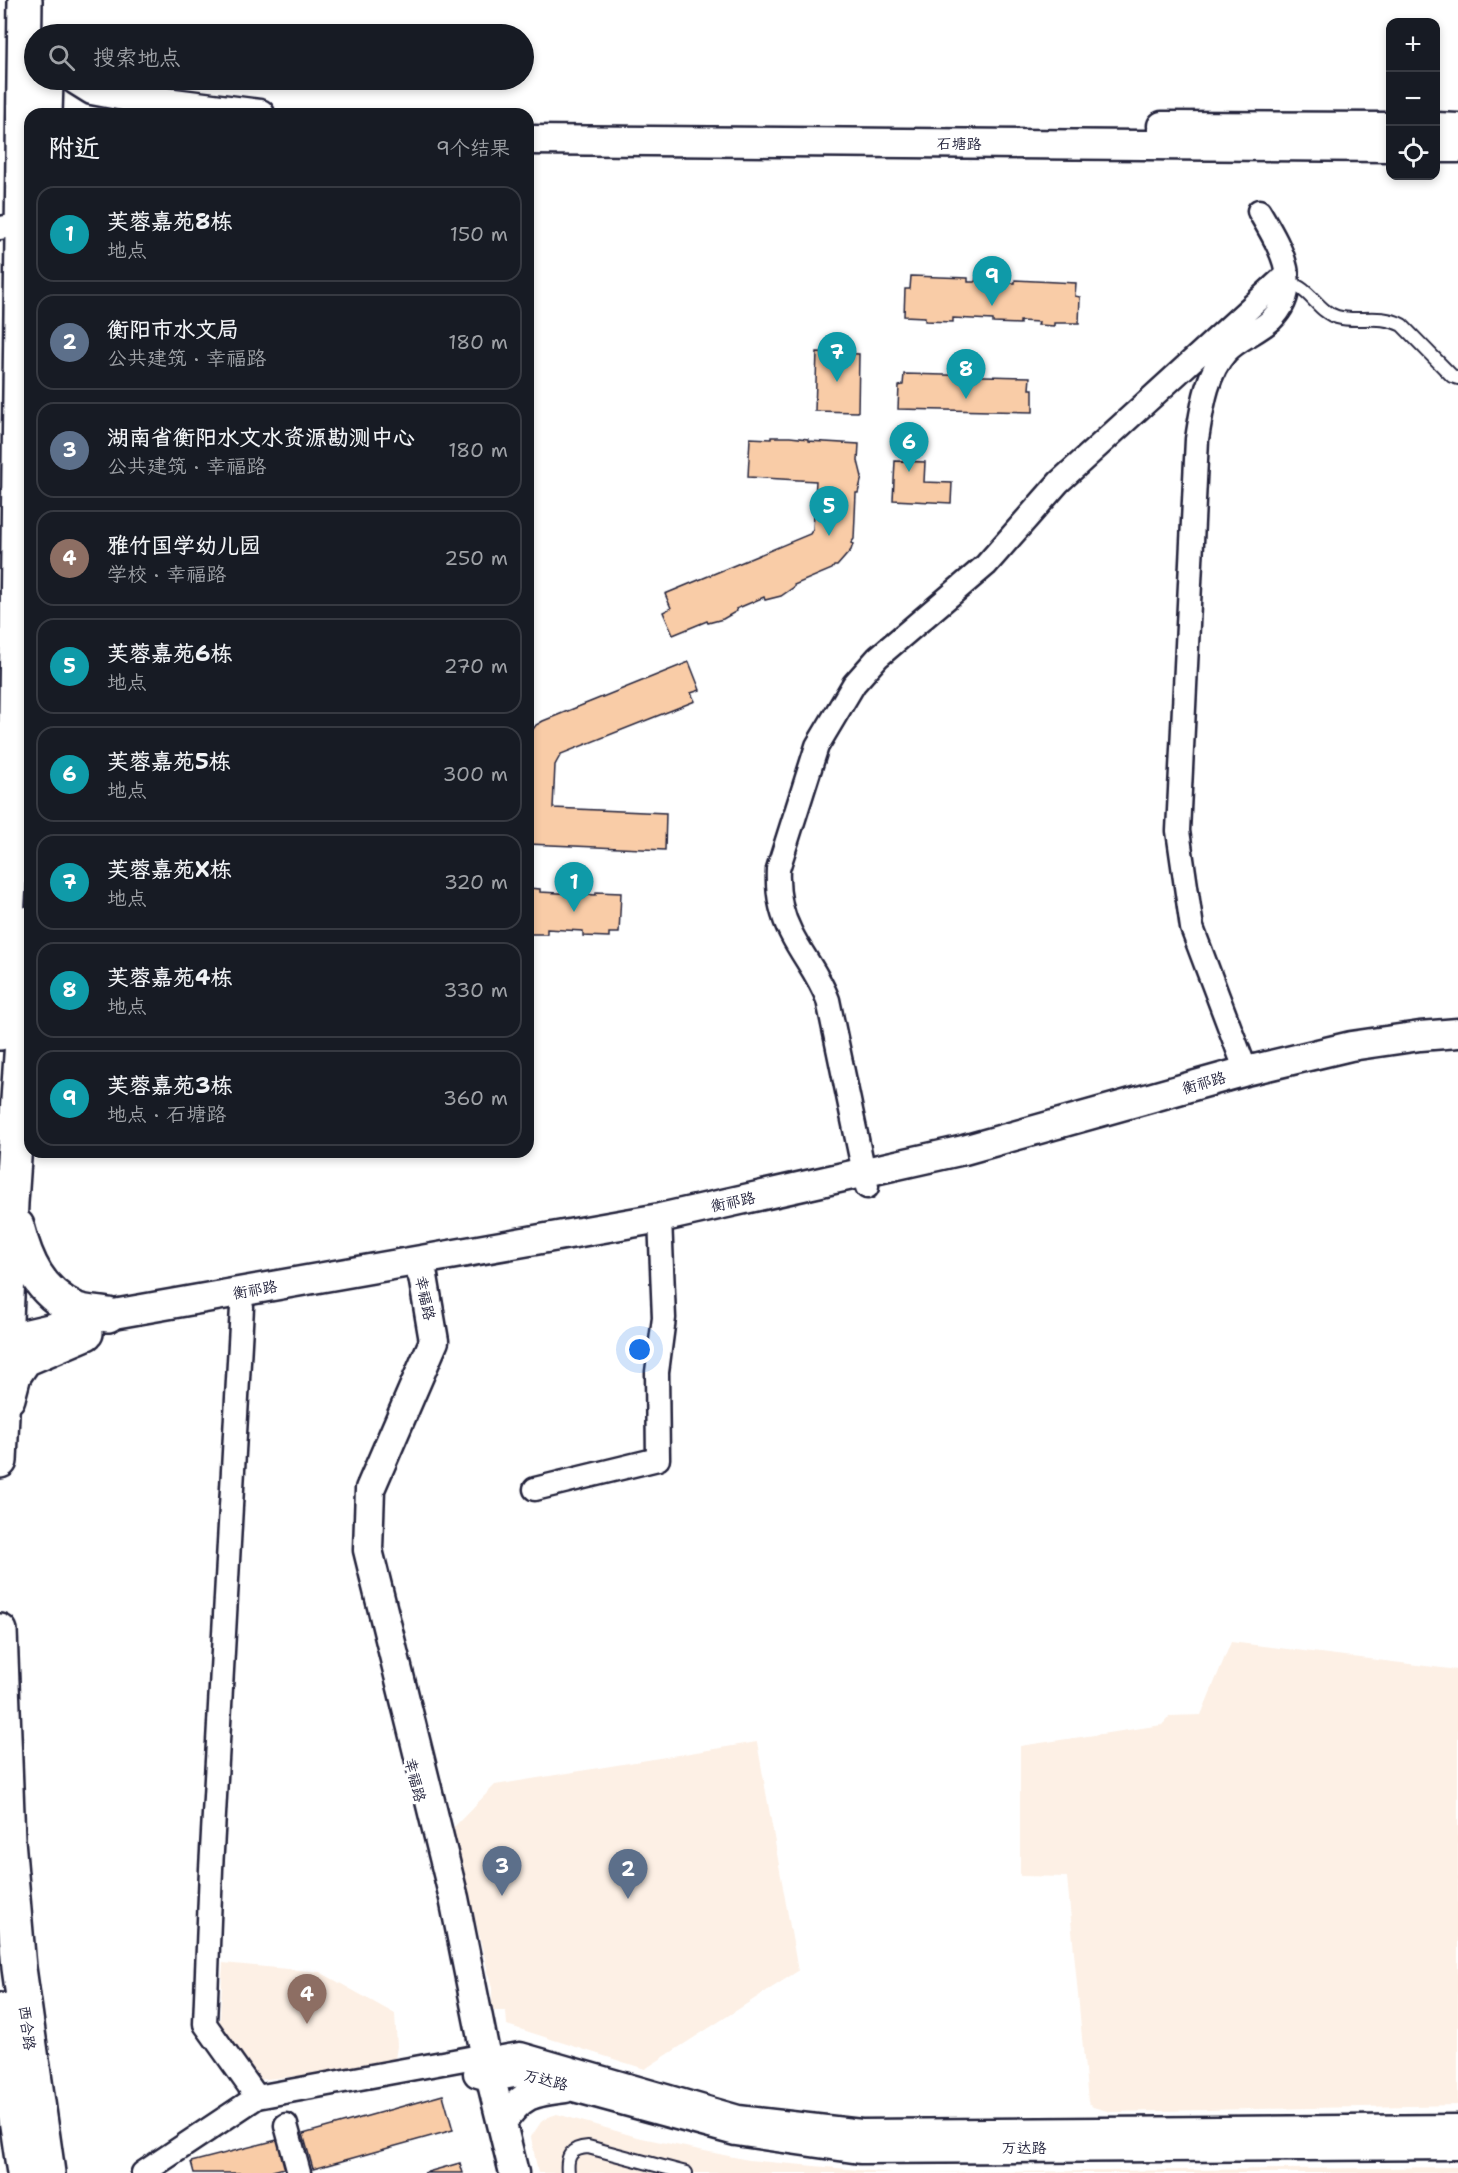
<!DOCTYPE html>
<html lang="zh">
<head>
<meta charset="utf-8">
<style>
  :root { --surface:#171b24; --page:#242831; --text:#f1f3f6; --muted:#9ea1a6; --line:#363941; --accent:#8c9099 }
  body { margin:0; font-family:"Shantell Sans","LXGW WenKai TC",sans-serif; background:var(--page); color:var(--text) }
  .controls { position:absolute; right:18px; top:18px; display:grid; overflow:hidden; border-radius:12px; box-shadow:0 3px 9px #0003 }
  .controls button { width:54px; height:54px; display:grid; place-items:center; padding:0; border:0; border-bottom:2px solid var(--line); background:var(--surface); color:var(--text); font:30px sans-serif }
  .you { position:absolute; left:640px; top:1350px; width:21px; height:21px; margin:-15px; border:4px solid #fff; border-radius:50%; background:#1a73e8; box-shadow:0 0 0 9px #1a73e833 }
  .badge { display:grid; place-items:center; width:39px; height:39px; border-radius:50%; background:var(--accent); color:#fff; font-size:20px; font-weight:700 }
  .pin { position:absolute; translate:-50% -50px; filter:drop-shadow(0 2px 3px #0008) }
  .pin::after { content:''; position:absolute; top:32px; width:21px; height:18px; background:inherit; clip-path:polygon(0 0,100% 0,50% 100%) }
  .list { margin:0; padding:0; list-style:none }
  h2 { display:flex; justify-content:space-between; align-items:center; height:78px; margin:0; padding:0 24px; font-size:26px }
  h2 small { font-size:20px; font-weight:400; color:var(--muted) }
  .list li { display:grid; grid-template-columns:39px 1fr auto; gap:18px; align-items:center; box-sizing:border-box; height:96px; margin:0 12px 12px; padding:0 12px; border:2px solid var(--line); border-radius:18px }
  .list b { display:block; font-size:22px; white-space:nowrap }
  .list p { margin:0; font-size:20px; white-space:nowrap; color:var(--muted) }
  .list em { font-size:20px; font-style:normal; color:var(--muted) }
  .icon { flex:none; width:33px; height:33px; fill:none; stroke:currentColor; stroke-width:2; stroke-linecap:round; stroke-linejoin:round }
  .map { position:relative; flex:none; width:1458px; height:2173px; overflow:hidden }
  .search { position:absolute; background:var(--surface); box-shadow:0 3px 9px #0003; left:24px; top:24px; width:510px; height:66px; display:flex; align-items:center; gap:15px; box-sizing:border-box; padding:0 21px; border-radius:33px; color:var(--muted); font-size:22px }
  .panel { position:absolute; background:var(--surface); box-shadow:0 3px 9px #0003; left:24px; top:108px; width:510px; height:1050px; border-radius:18px }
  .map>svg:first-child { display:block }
</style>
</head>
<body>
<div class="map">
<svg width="1458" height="2173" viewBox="0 0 1458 2173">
  <rect width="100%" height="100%" fill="#fff"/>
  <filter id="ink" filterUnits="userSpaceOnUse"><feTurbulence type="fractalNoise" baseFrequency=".0167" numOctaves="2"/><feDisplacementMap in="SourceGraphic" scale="12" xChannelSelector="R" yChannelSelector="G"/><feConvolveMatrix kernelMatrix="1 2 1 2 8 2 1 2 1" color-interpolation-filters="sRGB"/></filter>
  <g filter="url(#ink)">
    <path fill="#fdf0e5" d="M 1231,1642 L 1458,1670 L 1458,2105 L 1111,2112 L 1093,2107 L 1088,2102 L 1067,1877 L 1020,1876 L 1020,1746 L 1162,1725 L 1170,1716 L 1201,1715 Z
      M 757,1742 L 798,1971 L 645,2069 L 507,2025 L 506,2011 L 492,2011 L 492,1988 L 453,1828 L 495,1785 Z
      M 223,1963 L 320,1972 L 395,2014 L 397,2046 L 394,2066 L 258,2080 L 219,2033 Z
      M 557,2114 L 637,2137 L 748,2160 L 893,2173 L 538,2173 L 531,2137 L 541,2122 L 548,2117 Z
      M 1458,2167 L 1458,2173 L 918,2173 Z"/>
    <path fill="#f9cca7" stroke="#22223b" stroke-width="1.5" d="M 911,276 L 968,278 L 968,282 L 975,282 L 976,278 L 1007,280 L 1007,283 L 1015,283 L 1015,280 L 1076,283 L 1075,296 L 1080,297 L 1079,323 L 1054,323 L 1054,326 L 1038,325 L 1039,322 L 1020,321 L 1020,324 L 993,323 L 993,320 L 953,318 L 953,322 L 925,321 L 925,317 L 904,316 L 905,289 L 910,289 Z
      M 817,352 L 859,354 L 858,412 L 815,411 Z
      M 904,374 L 1030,377 L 1029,389 L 1033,389 L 1033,412 L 898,409 L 899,386 L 903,385 Z
      M 771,437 L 790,437 L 808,439 L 808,441 L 859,444 L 858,461 L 862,477 L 858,493 L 856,493 L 854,539 L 851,543 L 853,544 L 851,550 L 837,566 L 834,566 L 832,569 L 794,585 L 794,587 L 781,596 L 765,600 L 764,597 L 736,609 L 737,611 L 723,619 L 708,623 L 707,621 L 673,635 L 663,612 L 671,608 L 665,594 L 810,534 L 813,529 L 816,481 L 748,477 L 750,438 L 771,439 Z
      M 895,461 L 925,462 L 924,482 L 952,483 L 951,503 L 893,500 Z
      M 689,662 L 700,690 L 691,693 L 695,701 L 561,754 L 555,765 L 553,808 L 666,813 L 665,850 L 528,844 L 528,736 L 536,725 L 543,721 Z
      M 528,888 L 540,889 L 540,892 L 596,895 L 596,892 L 621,893 L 619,933 L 609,933 L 609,937 L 583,936 L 583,931 L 547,929 L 547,934 L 528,934 Z
      M 443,2095 L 453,2130 L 313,2169 L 303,2134 Z
      M 281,2139 L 288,2167 L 265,2173 L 194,2173 L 191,2162 Z
      M 460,2163 L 463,2173 L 424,2173 Z"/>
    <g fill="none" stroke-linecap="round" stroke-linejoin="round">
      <g stroke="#22223b" stroke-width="16">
        <path id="service" d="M 1289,283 C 1310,288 1318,312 1337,317 C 1359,323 1379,313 1402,325 L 1452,376 L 1458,378
          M 568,2173 C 566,2156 571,2148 588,2147 L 686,2173"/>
      </g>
      <g stroke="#22223b" stroke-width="27">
        <path id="minor" d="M 0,228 L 22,224
          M 1246,1071 L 1192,928 L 1178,831 L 1197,439 C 1202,410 1205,376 1226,352 C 1238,339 1258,332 1271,320 C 1306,286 1278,244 1259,211
          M 867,1187 L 828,1000 C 819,975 803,957 791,933 C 781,914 777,890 778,869 L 817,746 L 854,684 L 878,657 L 986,565 L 1059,482 L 1287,274
          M 242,1307 L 211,1869 L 205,2024 L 257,2097
          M 535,1489 L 658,1459 L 657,1372 L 664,1318 L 660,1218
          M 286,2125 L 299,2173
          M 143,2173 L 257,2097 L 475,2057"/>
      </g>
      <g stroke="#22223b" stroke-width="33">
        <path id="tertiary" d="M 76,80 L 92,90 L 134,98 L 260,114
          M 1162,126 L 1390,127
          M 1436,127 L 1458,128
          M 528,140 L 1390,147
          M 1436,148 L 1458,148
          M 415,1262 L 423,1276 L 434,1341 L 370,1489 L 368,1550 L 454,1898 L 487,2063 L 514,2173
          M 0,1340 L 108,1315 L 660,1218 L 964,1150 L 1246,1071 L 1351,1046 L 1420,1036 L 1458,1033
          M 502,2122 C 522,2094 531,2092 565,2088
          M 1458,2129 L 861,2134 L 738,2120 L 520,2057 L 487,2063 L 478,2073 L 492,2077 L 519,2072 L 736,2131 L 860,2149 L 1458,2145"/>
      </g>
      <g stroke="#22223b" stroke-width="38">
        <path id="secondary" d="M 45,114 L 46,80
          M 0,1033 L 15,785 L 25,0
          M 17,1226 C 26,1261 39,1292 75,1309 C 84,1313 98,1313 108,1315
          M 8,1398 L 14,1375 L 25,1359 L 86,1333
          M 0,1461 L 11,1203 L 30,923
          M 0,1631 L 8,1840 L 19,1968 L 48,2173
          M 0,2010 L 24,2173"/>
      </g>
      <use href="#service" stroke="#fff" stroke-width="12"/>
      <use href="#minor" stroke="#fff" stroke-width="22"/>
      <use href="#tertiary" stroke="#fff" stroke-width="28"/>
      <use href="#secondary" stroke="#fff" stroke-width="33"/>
    </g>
  </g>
  <g text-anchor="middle" stroke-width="6" stroke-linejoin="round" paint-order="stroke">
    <g font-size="15" fill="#22223b" stroke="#fff">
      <text x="959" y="149">石塘路</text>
      <text transform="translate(1204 1083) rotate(-16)" y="5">衡祁路</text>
      <text transform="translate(733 1202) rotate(-12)" y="5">衡祁路</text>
      <text transform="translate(255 1290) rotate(-10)" y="5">衡祁路</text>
      <text transform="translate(425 1298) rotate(78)" y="5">幸福路</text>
      <text transform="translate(415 1780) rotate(76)" y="5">幸福路</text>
      <text transform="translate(27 2028) rotate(83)" y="5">西合路</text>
      <text transform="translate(546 2080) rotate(14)" y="5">万达路</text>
      <text x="1024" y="2153">万达路</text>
    </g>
  </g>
</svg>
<div class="controls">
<button>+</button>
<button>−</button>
<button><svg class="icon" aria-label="locate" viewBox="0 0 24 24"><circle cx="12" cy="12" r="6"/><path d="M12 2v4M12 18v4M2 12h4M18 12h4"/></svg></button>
</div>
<div class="you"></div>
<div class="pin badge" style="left:574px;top:912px;background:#0f9aa8">1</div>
<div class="pin badge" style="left:628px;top:1899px;background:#5c6f8a">2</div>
<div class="pin badge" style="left:502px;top:1896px;background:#5c6f8a">3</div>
<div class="pin badge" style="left:307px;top:2024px;background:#8d6e63">4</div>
<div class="pin badge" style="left:829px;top:536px;background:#0f9aa8">5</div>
<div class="pin badge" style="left:909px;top:472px;background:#0f9aa8">6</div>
<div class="pin badge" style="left:837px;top:382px;background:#0f9aa8">7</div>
<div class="pin badge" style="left:966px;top:399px;background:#0f9aa8">8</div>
<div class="pin badge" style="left:992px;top:306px;background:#0f9aa8">9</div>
<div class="search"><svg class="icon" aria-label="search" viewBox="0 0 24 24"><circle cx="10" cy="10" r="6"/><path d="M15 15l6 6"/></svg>搜索地点</div>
<section class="panel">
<h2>附近<small>9个结果</small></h2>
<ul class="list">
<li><span class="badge" style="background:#0f9aa8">1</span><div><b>芙蓉嘉苑8栋</b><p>地点</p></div><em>150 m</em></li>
<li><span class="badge" style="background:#5c6f8a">2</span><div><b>衡阳市水文局</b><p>公共建筑 · 幸福路</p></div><em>180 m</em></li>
<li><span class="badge" style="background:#5c6f8a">3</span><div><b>湖南省衡阳水文水资源勘测中心</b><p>公共建筑 · 幸福路</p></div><em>180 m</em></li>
<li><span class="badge" style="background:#8d6e63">4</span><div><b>雅竹国学幼儿园</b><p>学校 · 幸福路</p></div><em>250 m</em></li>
<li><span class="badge" style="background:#0f9aa8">5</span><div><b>芙蓉嘉苑6栋</b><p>地点</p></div><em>270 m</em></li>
<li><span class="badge" style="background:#0f9aa8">6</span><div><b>芙蓉嘉苑5栋</b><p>地点</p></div><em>300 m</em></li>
<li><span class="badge" style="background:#0f9aa8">7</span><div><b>芙蓉嘉苑X栋</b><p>地点</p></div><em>320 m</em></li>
<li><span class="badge" style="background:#0f9aa8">8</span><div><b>芙蓉嘉苑4栋</b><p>地点</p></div><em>330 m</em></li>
<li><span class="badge" style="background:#0f9aa8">9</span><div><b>芙蓉嘉苑3栋</b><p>地点 · 石塘路</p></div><em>360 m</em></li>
</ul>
</section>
</div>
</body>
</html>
